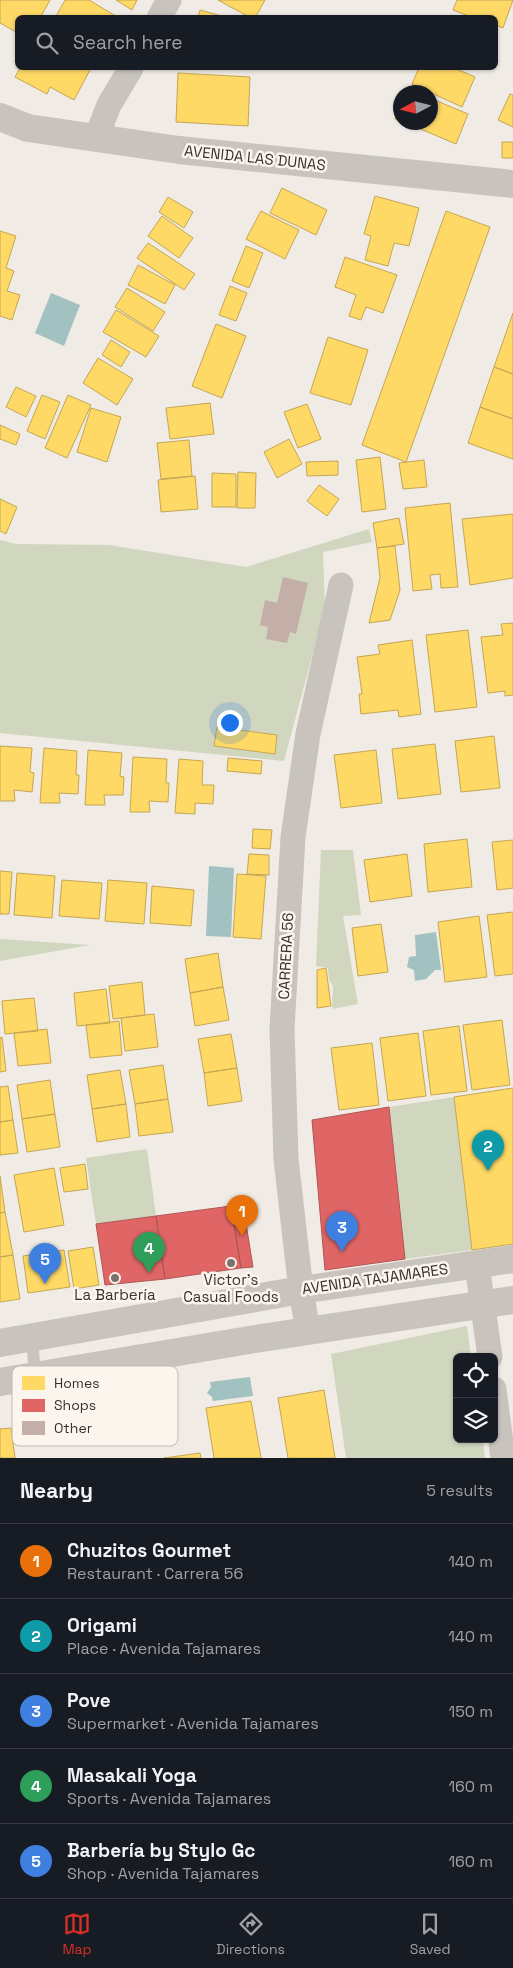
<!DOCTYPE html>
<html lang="en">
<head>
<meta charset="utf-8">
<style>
  :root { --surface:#171b24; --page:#242831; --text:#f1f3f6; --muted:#9ea1a6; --line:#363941; --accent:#d93025 }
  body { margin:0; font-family:"Space Grotesk",sans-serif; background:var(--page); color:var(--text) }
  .controls { position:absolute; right:15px; bottom:15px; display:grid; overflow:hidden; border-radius:8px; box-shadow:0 1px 4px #0004 }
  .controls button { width:45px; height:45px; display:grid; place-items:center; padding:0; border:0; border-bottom:1px solid var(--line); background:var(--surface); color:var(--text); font:25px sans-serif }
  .compass { position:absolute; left:393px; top:85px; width:45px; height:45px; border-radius:50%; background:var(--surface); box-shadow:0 1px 4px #0004; rotate:263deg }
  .you { position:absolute; left:229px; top:722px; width:18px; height:18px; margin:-12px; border:4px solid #fff; border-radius:50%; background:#1a73e8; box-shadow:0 0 0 8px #1a73e833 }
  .badge { display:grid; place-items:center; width:32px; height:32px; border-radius:50%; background:var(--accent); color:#fff; font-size:16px; font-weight:700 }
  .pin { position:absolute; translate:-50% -41px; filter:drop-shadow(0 1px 2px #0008) }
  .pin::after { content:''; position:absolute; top:26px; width:18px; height:15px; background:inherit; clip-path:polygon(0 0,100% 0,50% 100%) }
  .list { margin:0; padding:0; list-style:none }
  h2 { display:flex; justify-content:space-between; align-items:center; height:65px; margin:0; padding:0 20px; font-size:21px }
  h2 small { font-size:16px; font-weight:400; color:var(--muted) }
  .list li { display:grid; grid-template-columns:32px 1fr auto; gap:15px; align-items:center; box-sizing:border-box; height:75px; padding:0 20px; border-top:1px solid var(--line) }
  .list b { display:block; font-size:19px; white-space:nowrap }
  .list p { margin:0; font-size:16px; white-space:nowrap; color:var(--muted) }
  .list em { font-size:16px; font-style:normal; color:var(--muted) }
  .icon { flex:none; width:28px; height:28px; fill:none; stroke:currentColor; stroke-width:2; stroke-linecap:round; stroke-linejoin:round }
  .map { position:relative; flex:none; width:513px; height:1458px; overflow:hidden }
  .search { position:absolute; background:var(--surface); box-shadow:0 1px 4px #0004; left:15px; right:15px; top:15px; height:55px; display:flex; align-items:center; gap:12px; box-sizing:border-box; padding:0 18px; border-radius:8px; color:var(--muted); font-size:19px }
  .sheet { height:440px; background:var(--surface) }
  nav { display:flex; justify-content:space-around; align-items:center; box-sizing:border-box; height:70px; border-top:1px solid var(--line); background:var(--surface); font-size:14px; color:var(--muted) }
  nav a { display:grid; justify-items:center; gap:2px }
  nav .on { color:var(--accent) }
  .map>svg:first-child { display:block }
</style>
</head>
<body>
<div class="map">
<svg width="513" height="1458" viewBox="0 0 513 1458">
  <rect width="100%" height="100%" fill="#f0ebe5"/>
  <path fill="#d1d6bf" d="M 369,529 L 372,542 L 323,552 L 325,608 L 284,761 L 0,733 L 0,540 L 16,544 L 109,545 L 246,567 Z
    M 321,850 L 353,850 L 361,915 L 343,916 L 358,1004 L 332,1009 L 333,986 L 329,980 L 328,968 L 316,966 Z
    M 0,939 L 90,945 L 0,961 Z
    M 454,1097 L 472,1250 L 405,1259 L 389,1107 Z
    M 147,1149 L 156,1216 L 96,1224 L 86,1158 Z
    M 467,1326 L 471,1357 L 457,1357 L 457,1439 L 483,1439 L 485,1458 L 346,1458 L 331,1354 Z"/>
  <path fill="#a1c2c1" d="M 51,293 L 80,305 L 64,346 L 35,333 Z
    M 209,866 L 234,868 L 231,937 L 206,936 Z
    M 436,932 L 441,970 L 435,970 L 426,979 L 415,981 L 414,970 L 407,967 L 409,957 L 416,956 L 415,935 Z
    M 250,1377 L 253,1396 L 213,1401 L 212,1397 L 207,1393 L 211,1387 L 210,1382 Z"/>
  <path fill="#ffd966" stroke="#c4a654" d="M 0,0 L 50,0 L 40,18 L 18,18 L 18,33 L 0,23 Z
    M 65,0 L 89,0 L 119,18 L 55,18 Z
    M 116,0 L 137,0 L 132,10 Z
    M 218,0 L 265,0 L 255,18 L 251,18 Z
    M 457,0 L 513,0 L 503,28 L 496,25 L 496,18 L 474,18 L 453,10 Z
    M 200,10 L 229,18 L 198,18 Z
    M 20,68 L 91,68 L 74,100 L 50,87 L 47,94 L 15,77 Z
    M 419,68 L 454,68 L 475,77 L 462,107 L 412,84 Z
    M 178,73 L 250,77 L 248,126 L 176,122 Z
    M 510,94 L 513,95 L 513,127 L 498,120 Z
    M 430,98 L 468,114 L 456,144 L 404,122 L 430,122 Z
    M 400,106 L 400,121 L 395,119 Z
    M 502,142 L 513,142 L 513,158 L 502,158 Z
    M 282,188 L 327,210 L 316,235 L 270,213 Z
    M 375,196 L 419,208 L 409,246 L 394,243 L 388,266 L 365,260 L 371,236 L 364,234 Z
    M 168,197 L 193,212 L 184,228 L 159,212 Z
    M 261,211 L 299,230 L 285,259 L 246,239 Z
    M 446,211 L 490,227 L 406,462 L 362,445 Z
    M 162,216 L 193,238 L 179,258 L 148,236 Z
    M 0,231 L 16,236 L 6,268 L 14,271 L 7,291 L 20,295 L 12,320 L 0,316 Z
    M 148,243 L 195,274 L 184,290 L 137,258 Z
    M 246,246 L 263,253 L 249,288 L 232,281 Z
    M 345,257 L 397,275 L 383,313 L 366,307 L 361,320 L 349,316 L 356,295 L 335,287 Z
    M 138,265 L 175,285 L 165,304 L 128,285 Z
    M 230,286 L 247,293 L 236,321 L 219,315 Z
    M 127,288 L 165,312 L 153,331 L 115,307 Z
    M 116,310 L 159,336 L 146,357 L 103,332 Z
    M 513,313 L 513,374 L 494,367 Z
    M 216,324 L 246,336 L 222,398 L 192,386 Z
    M 328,337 L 368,350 L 351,405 L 310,393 Z
    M 111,340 L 130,352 L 121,367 L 102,355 Z
    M 98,358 L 133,379 L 117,405 L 83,383 Z
    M 494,367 L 513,374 L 513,419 L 480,407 Z
    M 16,387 L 36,396 L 26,417 L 6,407 Z
    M 42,395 L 60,402 L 45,439 L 27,431 Z
    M 68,395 L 91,405 L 67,458 L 45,448 Z
    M 210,403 L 214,434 L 170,439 L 166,408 Z
    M 307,404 L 321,439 L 298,448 L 284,412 Z
    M 480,407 L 513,419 L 513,459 L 468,443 Z
    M 91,408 L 121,417 L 107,462 L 77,452 Z
    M 0,425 L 20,434 L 16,445 L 0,439 Z
    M 289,439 L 302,464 L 277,478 L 264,452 Z
    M 189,440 L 192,476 L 161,479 L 157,443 Z
    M 380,457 L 386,509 L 362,512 L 356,460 Z
    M 424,460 L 427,487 L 403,489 L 399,463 Z
    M 338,461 L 338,475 L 307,476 L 306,462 Z
    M 238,472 L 256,473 L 255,508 L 237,508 Z
    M 212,473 L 236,474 L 236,507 L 212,507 Z
    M 195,476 L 198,509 L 161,512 L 158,480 Z
    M 319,485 L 339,499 L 327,516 L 307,501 Z
    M 0,499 L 17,507 L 6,534 L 0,531 Z
    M 450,503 L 458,587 L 441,588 L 440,574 L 430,575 L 432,589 L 413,591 L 405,508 Z
    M 513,514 L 513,578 L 470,585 L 462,519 Z
    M 399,518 L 404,544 L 377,548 L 373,523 Z
    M 395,546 L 400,590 L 390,620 L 369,623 L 380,578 L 377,548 Z
    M 513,623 L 513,695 L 505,696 L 505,691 L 488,693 L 481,637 L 503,635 L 501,624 Z
    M 468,630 L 477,707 L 435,712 L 426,635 Z
    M 412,640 L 421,714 L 399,717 L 398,710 L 361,714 L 359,694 L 362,694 L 357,657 L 380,654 L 378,645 Z
    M 217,727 L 277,735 L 275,754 L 214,746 Z
    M 494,736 L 500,788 L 461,792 L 455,741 Z
    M 435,744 L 441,794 L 398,799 L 392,749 Z
    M 0,746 L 32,748 L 30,772 L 34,773 L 32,792 L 14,790 L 15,801 L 0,801 Z
    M 44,748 L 77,751 L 76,775 L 79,775 L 78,794 L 59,793 L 60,803 L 40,803 Z
    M 88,750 L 122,753 L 120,776 L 124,777 L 123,795 L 104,795 L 105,805 L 85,805 Z
    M 376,750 L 382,803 L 341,808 L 334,755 Z
    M 133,757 L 167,759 L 166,783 L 169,783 L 168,802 L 149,801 L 150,812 L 130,812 Z
    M 228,758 L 262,761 L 261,774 L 227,771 Z
    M 179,759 L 203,761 L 202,785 L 214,785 L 213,804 L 195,803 L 195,814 L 175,813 Z
    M 253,829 L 272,830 L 270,849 L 252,848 Z
    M 467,839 L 472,887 L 428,892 L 424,844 Z
    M 513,840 L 513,888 L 497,890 L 492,842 Z
    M 249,854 L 269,855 L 269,875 L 247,874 Z
    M 407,854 L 412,896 L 370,902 L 364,860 Z
    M 0,871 L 12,872 L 9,914 L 0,914 Z
    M 17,873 L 55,876 L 52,918 L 14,915 Z
    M 237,874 L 266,876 L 261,939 L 233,937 Z
    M 62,880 L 102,883 L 99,919 L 59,916 Z
    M 108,880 L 147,883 L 144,924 L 105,921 Z
    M 152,886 L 194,890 L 191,926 L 150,923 Z
    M 513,912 L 513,974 L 495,976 L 487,915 Z
    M 479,916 L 487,977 L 445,982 L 438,922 Z
    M 381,924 L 388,972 L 358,976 L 352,928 Z
    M 218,953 L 223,987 L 190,993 L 185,959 Z
    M 326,968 L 331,1006 L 317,1008 L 317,970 Z
    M 142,982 L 145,1015 L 113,1019 L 109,986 Z
    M 223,987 L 229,1020 L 195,1026 L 190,993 Z
    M 106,989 L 110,1023 L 77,1026 L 74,993 Z
    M 34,998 L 38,1031 L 5,1034 L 2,1001 Z
    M 154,1014 L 158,1047 L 125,1051 L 121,1018 Z
    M 502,1020 L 510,1085 L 472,1090 L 463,1025 Z
    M 119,1021 L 122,1055 L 90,1058 L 86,1025 Z
    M 459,1026 L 467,1091 L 431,1095 L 423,1031 Z
    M 47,1029 L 51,1063 L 18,1066 L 14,1033 Z
    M 418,1033 L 426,1096 L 388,1101 L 380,1038 Z
    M 231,1034 L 237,1068 L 204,1073 L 198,1039 Z
    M 2,1037 L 6,1071 L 0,1072 L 0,1038 Z
    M 372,1043 L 379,1105 L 339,1110 L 331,1048 Z
    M 163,1065 L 168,1099 L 135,1104 L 129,1070 Z
    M 237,1068 L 242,1101 L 208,1106 L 204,1073 Z
    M 120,1070 L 126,1104 L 92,1109 L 87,1075 Z
    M 50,1080 L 55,1114 L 22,1119 L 17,1085 Z
    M 8,1086 L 13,1120 L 0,1122 L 0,1087 Z
    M 513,1088 L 513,1244 L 472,1250 L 454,1097 Z
    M 168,1099 L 173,1132 L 139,1136 L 135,1104 Z
    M 126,1104 L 130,1137 L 97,1142 L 92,1109 Z
    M 55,1114 L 60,1147 L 27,1152 L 22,1119 Z
    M 13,1120 L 18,1153 L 0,1155 L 0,1122 Z
    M 85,1164 L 88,1189 L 64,1192 L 60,1168 Z
    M 54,1168 L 64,1225 L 24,1232 L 14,1175 Z
    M 0,1176 L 5,1212 L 0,1213 Z
    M 5,1212 L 13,1255 L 0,1257 L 0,1213 Z
    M 93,1247 L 99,1285 L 74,1289 L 68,1251 Z
    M 64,1250 L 70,1287 L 28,1293 L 23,1256 Z
    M 13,1255 L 20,1299 L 0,1302 L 0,1257 Z
    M 324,1390 L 335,1458 L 288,1458 L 278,1398 Z
    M 251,1401 L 261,1458 L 214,1458 L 206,1408 Z
    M 11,1428 L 15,1458 L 0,1458 L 0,1429 Z
    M 200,1453 L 201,1458 L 164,1458 Z"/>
  <path fill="#e06666" stroke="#ae5654" d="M 389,1107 L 405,1259 L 325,1270 L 312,1120 Z
    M 243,1205 L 253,1267 L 241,1268 L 231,1206 Z
    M 231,1206 L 241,1268 L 165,1279 L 156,1216 Z
    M 156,1216 L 165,1279 L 105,1285 L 96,1224 Z"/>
  <path fill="#c3afa7" d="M 283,577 L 308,583 L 296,634 L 290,632 L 287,643 L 266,639 L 268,627 L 260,625 L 265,600 L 277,603 Z"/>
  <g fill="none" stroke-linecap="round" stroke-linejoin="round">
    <path stroke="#c9c3be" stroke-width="12" d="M 32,1337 L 35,1376 L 41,1417
      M 129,1360 L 132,1384"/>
    <path stroke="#c9c3be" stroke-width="25" d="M 159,18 L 169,0
      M 96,138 L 109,105 L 131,68
      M 477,1265 L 490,1357
      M 308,1331 L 301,1290 L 286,1159 L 282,1029 L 293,837 L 308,734 L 341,585
      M 494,1389 L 503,1458"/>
    <path stroke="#c9c3be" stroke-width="28" d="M 0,117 L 28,128 L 179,150 L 513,184
      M 0,1343 L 301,1290 L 513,1259
      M 0,1382 L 255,1339 L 513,1300"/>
  </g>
  <g fill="#7a716c" stroke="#fbf5ee" stroke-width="2">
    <circle cx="231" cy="1263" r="5"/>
    <circle cx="115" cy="1278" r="5"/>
  </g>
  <g text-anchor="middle" stroke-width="5" stroke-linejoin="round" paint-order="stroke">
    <g font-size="15" fill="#3b302b" stroke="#fbf5ee">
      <text transform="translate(255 158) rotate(6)" y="5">AVENIDA LAS DUNAS</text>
      <text transform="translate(286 956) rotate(-87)" y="5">CARRERA 56</text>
      <text transform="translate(375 1279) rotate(-8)" y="5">AVENIDA TAJAMARES</text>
    </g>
    <g font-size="15" fill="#3b302b" stroke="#fbf5ee">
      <text x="231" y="1285">Victor's<tspan x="231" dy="17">Casual Foods</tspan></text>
      <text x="115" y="1300">La Barbería</text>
    </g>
  </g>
  <rect x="12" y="1366" width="166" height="80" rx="8" fill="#fbf5ee" stroke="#c1bab4" stroke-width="1"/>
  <rect x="22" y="1376" width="23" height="14" fill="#ffd966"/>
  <rect x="22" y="1399" width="23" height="13" fill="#e06666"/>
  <rect x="22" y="1421" width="23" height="14" fill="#c3afa7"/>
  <g font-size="14" fill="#3b302b">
    <text x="54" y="1388">Homes</text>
    <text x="54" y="1410">Shops</text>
    <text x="54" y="1433">Other</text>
  </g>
</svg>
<div class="controls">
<button><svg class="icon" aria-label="locate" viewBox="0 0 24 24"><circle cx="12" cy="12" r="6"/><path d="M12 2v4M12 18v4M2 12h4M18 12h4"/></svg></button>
<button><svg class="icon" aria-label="layers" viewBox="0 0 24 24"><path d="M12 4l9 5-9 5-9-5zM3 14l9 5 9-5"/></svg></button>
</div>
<svg class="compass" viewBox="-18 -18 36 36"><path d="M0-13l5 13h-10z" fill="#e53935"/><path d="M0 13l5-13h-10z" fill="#9ea1a6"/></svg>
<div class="you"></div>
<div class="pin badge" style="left:242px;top:1236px;background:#e8710a">1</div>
<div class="pin badge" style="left:488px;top:1171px;background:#0f9aa8">2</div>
<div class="pin badge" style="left:342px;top:1252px;background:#3f7fe0">3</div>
<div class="pin badge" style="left:149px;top:1273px;background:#2e9e5b">4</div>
<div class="pin badge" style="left:45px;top:1284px;background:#3f7fe0">5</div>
<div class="search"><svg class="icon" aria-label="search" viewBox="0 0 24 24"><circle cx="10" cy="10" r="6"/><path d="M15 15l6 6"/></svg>Search here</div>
</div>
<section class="sheet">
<h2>Nearby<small>5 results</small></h2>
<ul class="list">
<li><span class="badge" style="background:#e8710a">1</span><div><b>Chuzitos Gourmet</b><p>Restaurant · Carrera 56</p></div><em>140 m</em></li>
<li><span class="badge" style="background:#0f9aa8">2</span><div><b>Origami</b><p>Place · Avenida Tajamares</p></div><em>140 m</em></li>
<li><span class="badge" style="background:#3f7fe0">3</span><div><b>Pove</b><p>Supermarket · Avenida Tajamares</p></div><em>150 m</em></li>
<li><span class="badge" style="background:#2e9e5b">4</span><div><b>Masakali Yoga</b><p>Sports · Avenida Tajamares</p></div><em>160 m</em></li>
<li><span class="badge" style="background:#3f7fe0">5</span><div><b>Barbería by Stylo Gc</b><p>Shop · Avenida Tajamares</p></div><em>160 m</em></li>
</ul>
</section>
<nav>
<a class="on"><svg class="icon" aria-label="map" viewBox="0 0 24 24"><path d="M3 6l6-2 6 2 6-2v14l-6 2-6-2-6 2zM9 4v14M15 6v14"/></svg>Map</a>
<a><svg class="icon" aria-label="directions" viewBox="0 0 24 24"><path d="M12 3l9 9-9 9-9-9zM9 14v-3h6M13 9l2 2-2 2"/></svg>Directions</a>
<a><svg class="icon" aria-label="saved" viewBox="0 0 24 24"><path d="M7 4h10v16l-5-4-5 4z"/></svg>Saved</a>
</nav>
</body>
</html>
